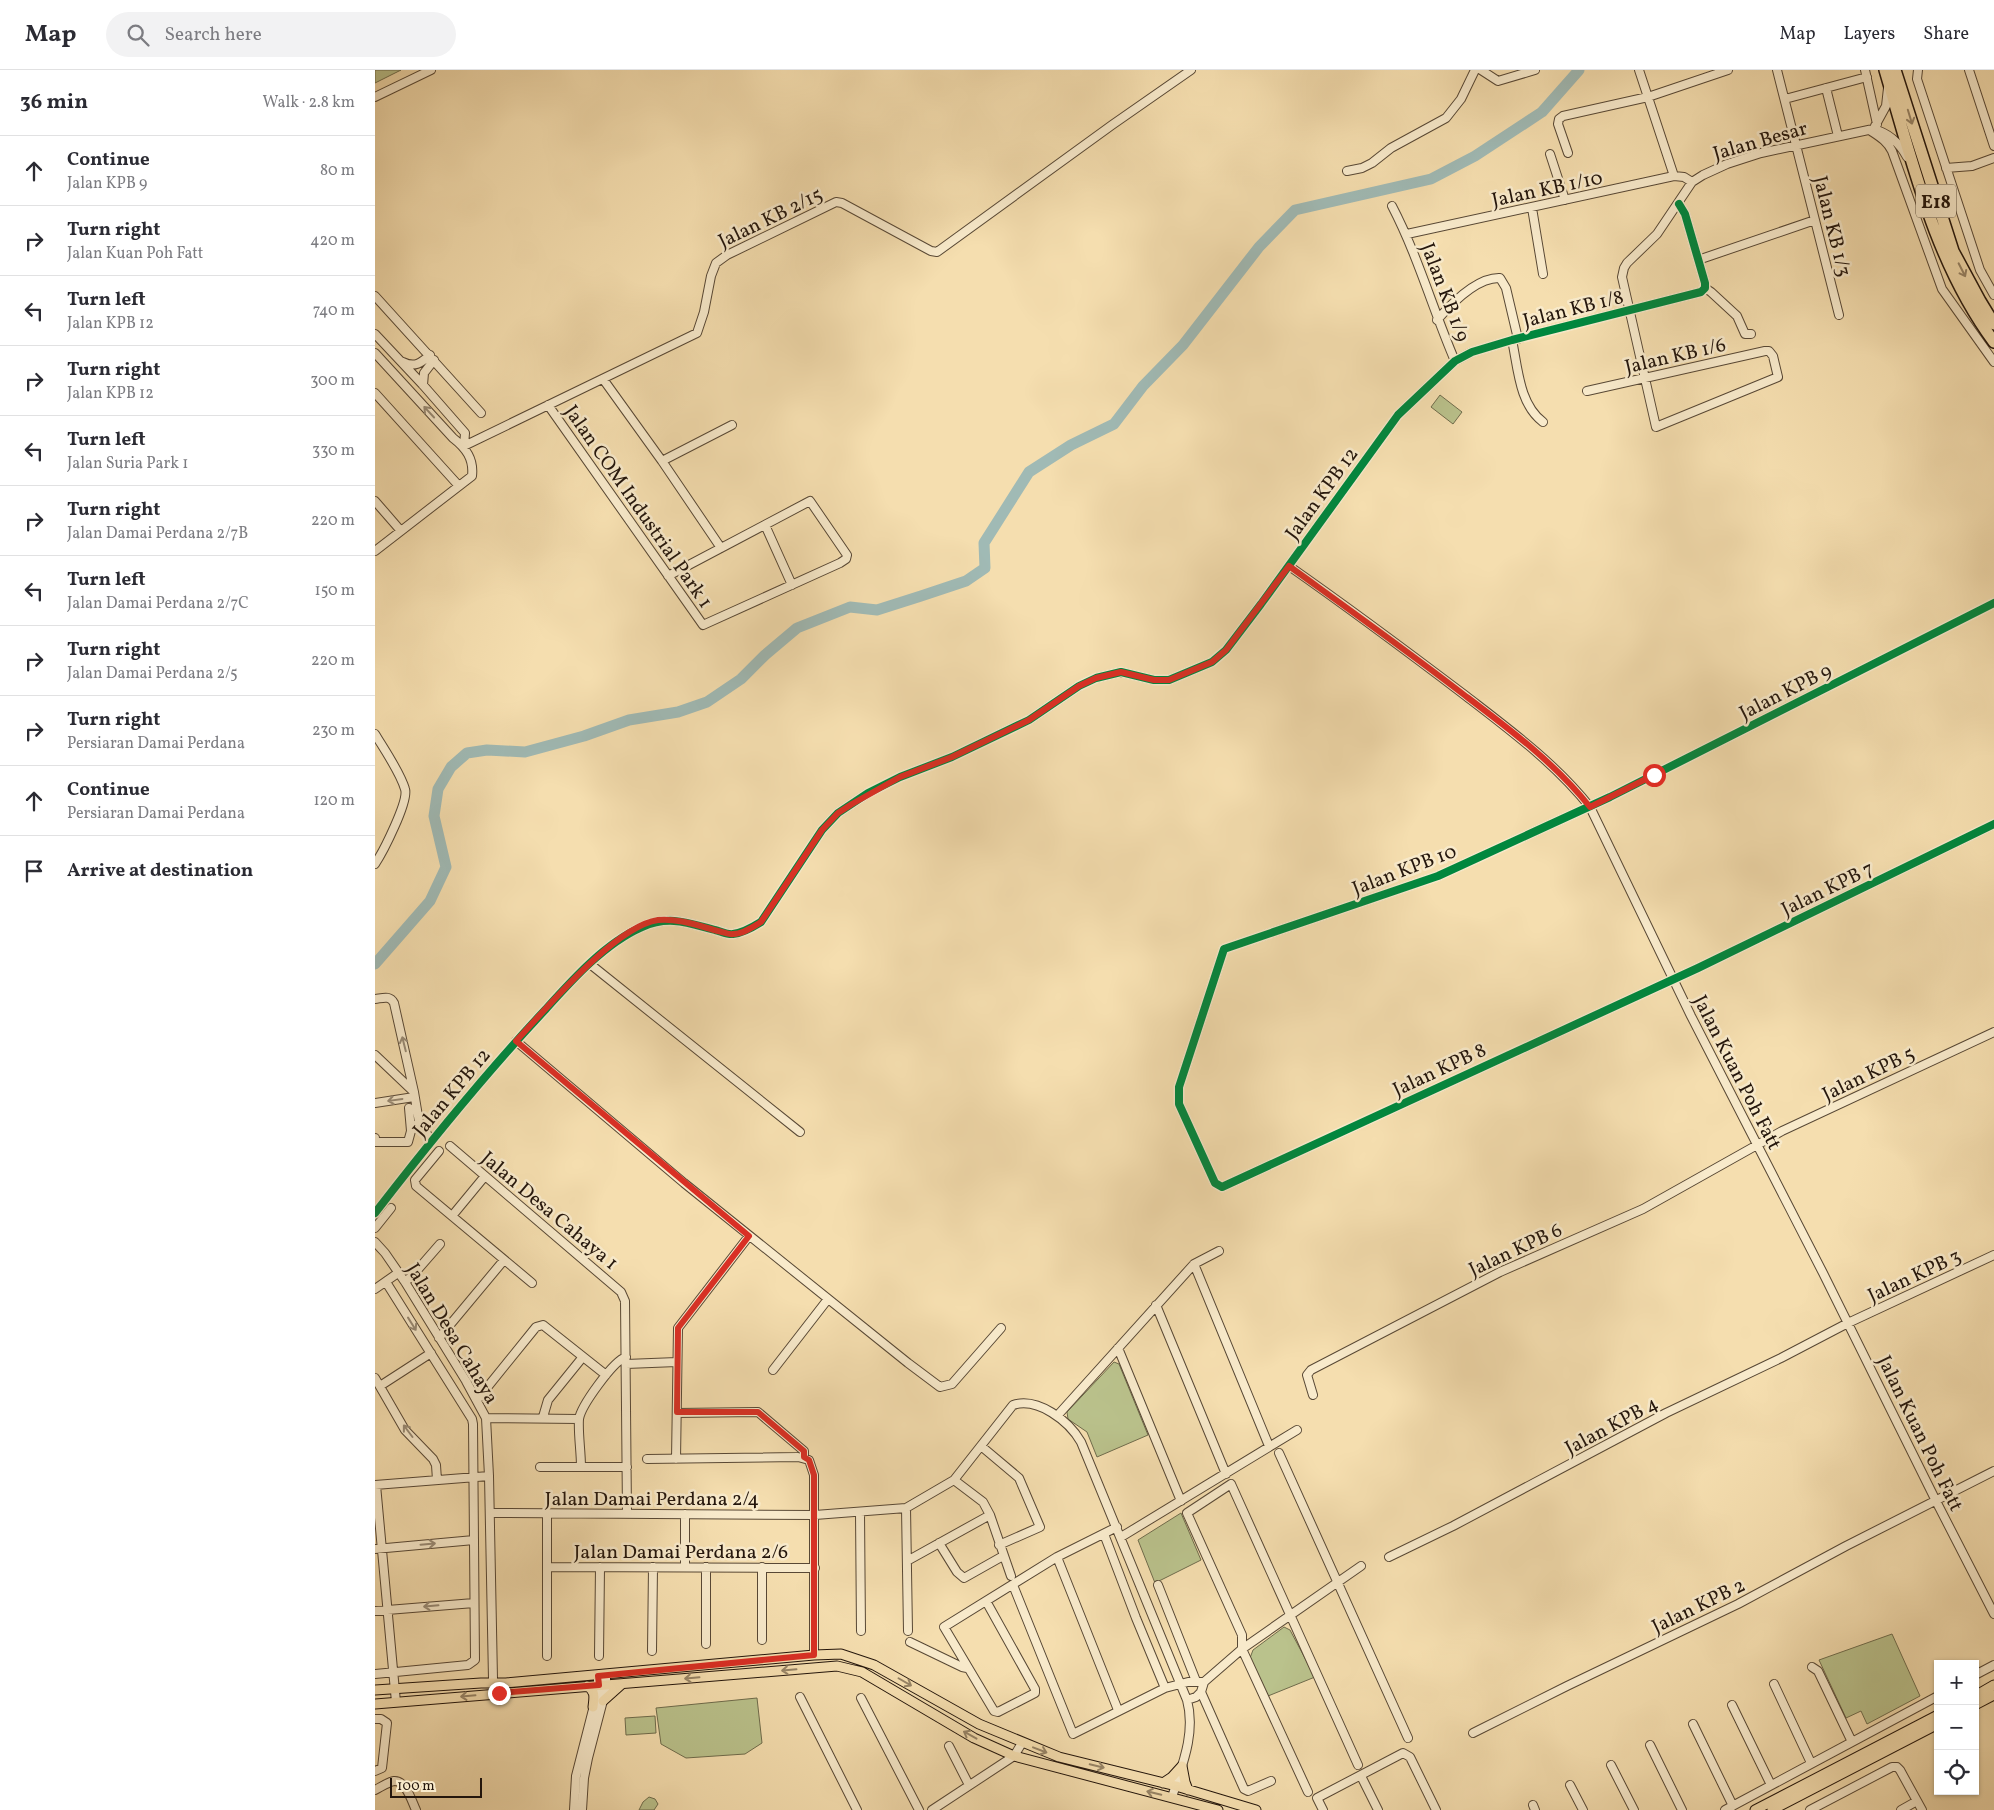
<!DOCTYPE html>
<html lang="en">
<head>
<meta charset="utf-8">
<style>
  :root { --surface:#fff; --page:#f2f2f3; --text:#2b2b33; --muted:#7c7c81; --line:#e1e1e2 }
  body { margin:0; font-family:Vollkorn,serif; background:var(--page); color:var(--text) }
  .controls { position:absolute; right:15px; bottom:15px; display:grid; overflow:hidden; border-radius:0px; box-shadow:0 1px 4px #0004 }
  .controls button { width:45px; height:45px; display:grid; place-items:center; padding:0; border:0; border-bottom:1px solid var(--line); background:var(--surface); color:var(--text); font:25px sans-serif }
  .scale { position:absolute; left:15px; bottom:12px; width:92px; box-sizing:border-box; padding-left:5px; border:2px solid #24160c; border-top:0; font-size:14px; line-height:18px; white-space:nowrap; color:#24160c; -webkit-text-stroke:4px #f8eacb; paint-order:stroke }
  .stop { position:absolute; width:15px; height:15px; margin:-11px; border:4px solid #d93025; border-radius:50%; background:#fff }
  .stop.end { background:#d93025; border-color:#fff; box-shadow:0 1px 5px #0008 }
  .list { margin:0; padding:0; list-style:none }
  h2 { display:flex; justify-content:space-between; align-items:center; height:65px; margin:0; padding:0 20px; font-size:21px }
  h2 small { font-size:16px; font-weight:400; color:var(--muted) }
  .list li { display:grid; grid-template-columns:32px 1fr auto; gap:15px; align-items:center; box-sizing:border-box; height:70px; padding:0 20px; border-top:1px solid var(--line) }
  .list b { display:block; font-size:19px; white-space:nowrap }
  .list p { margin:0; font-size:16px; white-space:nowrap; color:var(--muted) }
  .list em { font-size:16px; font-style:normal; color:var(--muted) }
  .icon { flex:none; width:28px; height:28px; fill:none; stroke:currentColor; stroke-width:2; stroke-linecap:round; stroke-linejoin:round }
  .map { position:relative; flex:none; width:1619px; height:1740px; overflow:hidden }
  header { display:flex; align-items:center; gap:30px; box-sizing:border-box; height:70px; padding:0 25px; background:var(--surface); border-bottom:1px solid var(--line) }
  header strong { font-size:24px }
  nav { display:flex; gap:28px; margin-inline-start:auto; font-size:18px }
  .search { width:350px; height:45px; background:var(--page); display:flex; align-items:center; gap:12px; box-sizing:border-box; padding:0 18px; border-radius:28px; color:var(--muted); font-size:19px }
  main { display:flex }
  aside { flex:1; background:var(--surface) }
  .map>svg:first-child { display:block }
</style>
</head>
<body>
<header>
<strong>Map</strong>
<div class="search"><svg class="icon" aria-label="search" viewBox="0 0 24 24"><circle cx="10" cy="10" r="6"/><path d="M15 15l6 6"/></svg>Search here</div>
<nav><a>Map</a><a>Layers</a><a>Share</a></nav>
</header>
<main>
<aside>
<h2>36 min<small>Walk · 2.8 km</small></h2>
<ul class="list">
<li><svg class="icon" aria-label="ahead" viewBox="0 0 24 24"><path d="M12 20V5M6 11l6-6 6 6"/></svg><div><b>Continue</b><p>Jalan KPB 9</p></div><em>80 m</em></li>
<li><svg class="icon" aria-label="right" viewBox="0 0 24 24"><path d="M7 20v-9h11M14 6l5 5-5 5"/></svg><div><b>Turn right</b><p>Jalan Kuan Poh Fatt</p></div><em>420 m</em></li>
<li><svg class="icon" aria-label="left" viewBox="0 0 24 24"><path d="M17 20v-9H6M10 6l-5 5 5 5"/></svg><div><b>Turn left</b><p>Jalan KPB 12</p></div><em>740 m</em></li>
<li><svg class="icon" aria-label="right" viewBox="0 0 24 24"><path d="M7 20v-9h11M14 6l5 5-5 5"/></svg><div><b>Turn right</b><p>Jalan KPB 12</p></div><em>300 m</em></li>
<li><svg class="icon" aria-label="left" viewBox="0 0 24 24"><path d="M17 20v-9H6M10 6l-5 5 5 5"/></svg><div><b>Turn left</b><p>Jalan Suria Park 1</p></div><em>330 m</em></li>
<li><svg class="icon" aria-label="right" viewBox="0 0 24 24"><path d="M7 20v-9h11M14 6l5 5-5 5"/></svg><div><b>Turn right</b><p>Jalan Damai Perdana 2/7B</p></div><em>220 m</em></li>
<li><svg class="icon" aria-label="left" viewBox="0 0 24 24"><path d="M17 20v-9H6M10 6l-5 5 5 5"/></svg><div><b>Turn left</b><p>Jalan Damai Perdana 2/7C</p></div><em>150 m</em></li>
<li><svg class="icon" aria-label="right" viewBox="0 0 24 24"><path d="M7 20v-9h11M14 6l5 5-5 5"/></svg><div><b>Turn right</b><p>Jalan Damai Perdana 2/5</p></div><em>220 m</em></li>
<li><svg class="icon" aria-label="right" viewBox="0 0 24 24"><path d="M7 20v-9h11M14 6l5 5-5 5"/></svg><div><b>Turn right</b><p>Persiaran Damai Perdana</p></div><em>230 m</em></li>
<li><svg class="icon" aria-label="ahead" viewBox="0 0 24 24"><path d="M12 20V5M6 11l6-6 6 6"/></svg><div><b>Continue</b><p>Persiaran Damai Perdana</p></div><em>120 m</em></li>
<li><svg class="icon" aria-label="arrive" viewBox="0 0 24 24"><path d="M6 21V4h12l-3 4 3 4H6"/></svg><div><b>Arrive at destination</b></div></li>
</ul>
</aside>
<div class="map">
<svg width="1619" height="1740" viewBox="0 0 1619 1740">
  <rect width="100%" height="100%" fill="#f5deaf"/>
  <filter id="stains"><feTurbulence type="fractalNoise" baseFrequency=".004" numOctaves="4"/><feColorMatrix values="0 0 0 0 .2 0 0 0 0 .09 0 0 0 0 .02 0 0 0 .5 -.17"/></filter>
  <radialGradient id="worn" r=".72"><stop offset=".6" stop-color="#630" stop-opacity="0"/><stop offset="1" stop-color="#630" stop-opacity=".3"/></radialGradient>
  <path fill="#bac28c" stroke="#6f6c4c" d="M 0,0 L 26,0 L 0,13 Z
    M 1065,325 L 1087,342 L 1078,354 L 1056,337 Z
    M 739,1292 L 744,1294 L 773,1365 L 722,1387 L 712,1362 L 693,1349 L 692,1342 Z
    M 806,1443 L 826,1490 L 780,1513 L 763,1470 Z
    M 909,1557 L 915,1560 L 940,1607 L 893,1626 L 875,1588 L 878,1580 Z
    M 1517,1564 L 1545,1626 L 1492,1654 L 1486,1641 L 1471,1648 L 1444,1590 Z
    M 382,1628 L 387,1673 L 370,1684 L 311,1688 L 286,1674 L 281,1638 Z
    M 280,1646 L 281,1663 L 251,1665 L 250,1648 Z
    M 274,1727 L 280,1729 L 283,1734 L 279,1740 L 264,1740 L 268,1732 Z"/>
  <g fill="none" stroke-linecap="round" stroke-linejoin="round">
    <path stroke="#a0bab5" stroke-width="11" d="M 0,894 L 55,831 L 71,797 L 59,746 L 63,719 L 76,697 L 92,683 L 112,680 L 150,682 L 209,666 L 254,650 L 303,642 L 332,632 L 366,609 L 390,585 L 422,558 L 475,537 L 502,540 L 546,526 L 591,511 L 610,498 L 609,473 L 654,402 L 696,375 L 739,354 L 768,316 L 808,275 L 884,177 L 920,140 L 1056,109 L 1100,86 L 1167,42 L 1204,0"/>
    <g stroke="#584835" stroke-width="10">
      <path id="minor" d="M 1106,0 L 1123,11 L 1160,0
        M 1264,0 L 1299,106
        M 1402,0 L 1464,245
        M 1490,0 L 1502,54
        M 1543,0 L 1542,9 L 1605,200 L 1619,225
        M 1594,0 L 1619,76
        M 1451,18 L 1463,66
        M 0,27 L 56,0
        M 1410,29 L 1492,7
        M 1500,56 L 1511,36 L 1513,18
        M 1496,61 C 1505,67 1512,71 1517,81 L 1567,219 L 1619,292
        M 1193,83 L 1183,54 L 1184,49 L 1188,46 L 1273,27 L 1353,0
        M 1175,84 L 1190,130
        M 1571,98 L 1597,96 L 1619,88
        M 972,101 L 987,98 L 997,93 L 1016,78 L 1071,48 L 1086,29 L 1100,0
        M 1017,136 C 1043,186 1058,240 1080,291
        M 1157,138 L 1168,204
        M 1032,164 L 1299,106 L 1309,107 L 1317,112
        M 1323,190 L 1440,150
        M 1330,218 L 1336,222 L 1362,246 L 1370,264 L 1376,264
        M 0,226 L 106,343
        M 1062,250 C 1076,234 1102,207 1125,208 L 1131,218 L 1143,269
        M 0,264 L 48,315 L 90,363 L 89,376
        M 1137,270 C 1143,298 1144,334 1168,352
        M 0,283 L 78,368 C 91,378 99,389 97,406 L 0,481
        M 28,292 C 40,298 46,293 55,285
        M 228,309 L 287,391 L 346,478
        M 48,315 L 49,303 L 59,290
        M 1212,321 L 1390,281 L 1394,281 L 1398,286 L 1403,307 L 1281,357 L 1247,207 L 1249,198 L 1252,193 L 1282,164 L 1317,112 L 1328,105 L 1352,94 L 1386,83 L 1498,59 C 1514,63 1524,72 1532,87
        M 0,323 L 84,416
        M 173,335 L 328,555 L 465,493 L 471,489 L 472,485 L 435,431 L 293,506
        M 89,376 L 322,263 L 329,242 L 336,206 L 341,193 L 352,185 L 461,132 L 467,133 L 556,181 L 562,182 L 737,55 L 816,0
        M 287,391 L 357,355
        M 0,431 L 26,461
        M 390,455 L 417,515
        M 914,496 C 974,538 1033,582 1091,626 C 1135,660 1180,693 1215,737 L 1316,946 L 1448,1203 L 1561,1431 L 1619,1544
        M 1619,533 L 1235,727 L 1063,806 L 849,879 L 804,1017 L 804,1034 L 840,1113 L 847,1117 L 1323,898 L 1619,754
        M 0,664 C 9,679 25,702 30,719 C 34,731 8,782 0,794
        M 215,894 L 425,1062
        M 0,929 C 8,928 15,925 19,933 L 39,1022
        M 141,971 L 309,1113 L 533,1293 L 565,1317 L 577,1314 L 626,1258
        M 0,985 L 39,1022 L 44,1052 L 56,1070
        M 0,1033 L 39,1027
        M 34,1038 L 36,1061
        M 0,1068 L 0,1072 L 33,1072 L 36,1061 L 44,1052
        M 75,1076 L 246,1222 L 250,1231 L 252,1444
        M 64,1081 L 40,1110 L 41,1116 L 157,1213
        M 0,1143 C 54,1073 110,1004 170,940 C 197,910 230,873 267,857 C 294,845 313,853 340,860 C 345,861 353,865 358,864 C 368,863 378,857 386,852 L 447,760 L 463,743 L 493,723 L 525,707 L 577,687 L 654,650 L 704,616 L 721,608 L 746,602 L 779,610 L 794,610 L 837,592 L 851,580 L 886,534 L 1023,345 L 1080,291 L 1097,282 L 1137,270 L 1326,222 L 1330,218 L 1330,213 L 1310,144 L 1304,134
        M 77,1146 L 110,1106
        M 0,1158 L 16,1138
        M 0,1172 L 10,1183 L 30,1212 L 91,1311 L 111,1348 L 114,1406 L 118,1609
        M 819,1194 L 894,1376
        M 30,1212 L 38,1205 L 65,1174
        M 0,1219 L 23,1203
        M 781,1235 L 851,1404
        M 64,1268 L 129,1190
        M 743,1278 L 806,1431
        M 251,1294 L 302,1292
        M 398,1300 L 453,1229
        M 0,1308 L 30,1360 L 58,1389 L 61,1395 L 62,1410
        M 5,1316 L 56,1283
        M 938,1325 L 932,1305 L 936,1300 L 1125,1202 L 1268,1139 L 1407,1061 L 1619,962
        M 102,1330 L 161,1257 L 168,1255 L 231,1305
        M 302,1343 L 383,1342 L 429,1381 L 429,1387
        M 682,1346 L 819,1194 L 844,1181
        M 168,1347 L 173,1330 L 207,1288
        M 111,1348 L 204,1349
        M 606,1376 L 644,1408 L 665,1457 L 624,1475
        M 904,1383 L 1033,1668
        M 272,1389 L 423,1387 L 434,1390 L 439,1405 L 439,1585
        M 301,1389 L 303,1258 L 374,1166
        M 165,1397 L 252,1397
        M 206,1397 C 206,1381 203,1364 204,1349 C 206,1336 238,1291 251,1287
        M 579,1410 L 608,1432 L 615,1445 L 636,1506
        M 0,1415 L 114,1406
        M 1,1415 L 21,1632
        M 531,1438 L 533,1561
        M 485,1442 L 486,1561
        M 115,1443 L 440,1445 L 531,1438 L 579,1410 L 638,1335 C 663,1327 694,1351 706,1372 L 812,1630 C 821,1663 807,1696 797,1727
        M 172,1443 L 172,1586
        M 310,1444 L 310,1497
        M 729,1464 L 761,1548 L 790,1618
        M 746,1467 L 922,1360
        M 564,1473 L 582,1502 L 589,1508 L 628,1486
        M 0,1479 L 99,1470
        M 682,1487 L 743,1640
        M 1014,1487 L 1078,1456 L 1291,1343 L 1406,1288 L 1473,1253 L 1619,1185
        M 532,1491 L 615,1445
        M 172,1497 L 440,1498
        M 331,1497 L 331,1574
        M 387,1497 L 387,1570
        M 638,1515 L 698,1664 L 790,1618 L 813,1612 L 829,1612
        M 783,1515 L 821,1611
        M 611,1531 L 660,1619 L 660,1623 L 623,1642 L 619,1641 L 569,1557 L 682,1487 L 742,1457
        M 0,1541 L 99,1533
        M 535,1572 L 587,1597 L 592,1598
        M 277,1581 L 278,1497
        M 224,1586 L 225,1497
        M 1437,1597 L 1443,1601 L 1477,1672
        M 0,1604 L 93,1595 L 100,1590 L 98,1354 L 97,1349 L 11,1212
        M 1600,1605 L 1619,1595
        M 1399,1614 L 1436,1693
        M 826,1622 L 869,1719 L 873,1721 L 896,1711
        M 425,1627 L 482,1740
        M 486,1628 L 544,1740
        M 812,1630 L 821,1627 L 826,1622 L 829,1612 L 867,1579 L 986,1496
        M 1357,1635 L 1396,1715
        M 0,1649 L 6,1649 L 12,1653 L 7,1698 L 0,1701
        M 1318,1654 L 1358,1736
        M 1098,1663 L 1192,1616 L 1363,1534 L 1471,1476 L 1619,1401
        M 1275,1675 L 1307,1740
        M 574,1676 L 594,1715
        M 1236,1695 L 1259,1740
        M 986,1706 L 1003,1740
        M 1195,1715 L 1208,1740
        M 0,1720 C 6,1717 13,1712 19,1711 C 31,1710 37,1732 41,1740
        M 933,1722 L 867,1579 L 867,1565 L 812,1443 L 856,1414 L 983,1695
        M 1158,1735 L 1160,1740
        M 199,1740 L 201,1706 L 223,1620 L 223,1606
        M 207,1740 L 209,1708 L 213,1688 L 231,1619 L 231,1605
        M 557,1740 L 639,1686 L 647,1673
        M 948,1740 L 942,1728 L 1028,1683 L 1035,1687 L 1061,1740
        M 1350,1740 L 1563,1626
        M 1435,1740 L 1517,1697 L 1522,1697 L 1525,1700 L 1547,1740
        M 1526,1740 L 1542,1731"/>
    </g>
    <g stroke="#24160c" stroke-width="11">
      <path id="major" d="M 212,1616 C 221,1621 219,1628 218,1637
        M 0,1620 L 106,1613 L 131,1613 L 439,1585 L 466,1584 L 499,1595 L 604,1654 L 684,1687 L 801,1716 L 881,1740
        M 1600,1626 L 1619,1615
        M 228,1631 L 247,1614
        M 0,1634 L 462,1596 L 487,1602 L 599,1668 L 639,1686 L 843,1740
        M 1600,1635 L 1619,1625
        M 807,1696 L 810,1712 L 813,1720
        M 788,1713 L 797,1707 L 807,1696
        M 1380,1740 L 1563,1645
        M 1397,1740 L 1563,1654"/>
    </g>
    <g stroke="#24160c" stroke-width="14">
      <path id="highway" d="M 1510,0 C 1538,94 1560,192 1619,272
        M 1520,0 L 1578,181 L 1605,231 L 1619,254"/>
    </g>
    <use href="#minor" stroke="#f8eacb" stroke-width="8"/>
    <use href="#major" stroke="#f5deaf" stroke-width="9"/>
    <use href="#highway" stroke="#f5deaf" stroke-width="11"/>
    <g stroke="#f8eacb" stroke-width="11">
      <path id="cycleway" d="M 1619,533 L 1235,727 L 1063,806 L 849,879 L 804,1017 L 804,1034 L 840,1113 L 847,1117 L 1323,898 L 1619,754
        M 0,1143 C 54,1073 110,1004 170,940 C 197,910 230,873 267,857 C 294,845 313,853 340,860 C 345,861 353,865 358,864 C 368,863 378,857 386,852 L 447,760 L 463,743 L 493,723 L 525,707 L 577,687 L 654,650 L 704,616 L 721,608 L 746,602 L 779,610 L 794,610 L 837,592 L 851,580 L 886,534 L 1023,345 L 1080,291 L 1097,282 L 1137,270 L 1326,222 L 1330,218 L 1330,213 L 1310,144 L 1304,134"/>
    </g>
    <use href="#cycleway" stroke="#00873e" stroke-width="8"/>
  </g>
  <defs><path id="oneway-shaft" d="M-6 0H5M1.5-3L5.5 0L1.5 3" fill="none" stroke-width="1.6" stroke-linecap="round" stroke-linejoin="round" transform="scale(1.25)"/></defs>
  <g stroke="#978466">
    <use href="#oneway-shaft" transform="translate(1535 47) rotate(73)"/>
    <use href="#oneway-shaft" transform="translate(1587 200) rotate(63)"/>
    <use href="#oneway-shaft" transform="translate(414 1600) rotate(175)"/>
    <use href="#oneway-shaft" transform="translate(317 1608) rotate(175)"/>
    <use href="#oneway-shaft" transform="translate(530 1612) rotate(30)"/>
    <use href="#oneway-shaft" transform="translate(93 1626) rotate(175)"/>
    <use href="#oneway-shaft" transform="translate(595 1665) rotate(-151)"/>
    <use href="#oneway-shaft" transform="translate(665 1680) rotate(21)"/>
    <use href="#oneway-shaft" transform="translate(722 1696) rotate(13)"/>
    <use href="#oneway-shaft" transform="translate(779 1723) rotate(-167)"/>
  </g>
  <g stroke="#998b75">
    <use href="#oneway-shaft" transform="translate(54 342) rotate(-133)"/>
    <use href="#oneway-shaft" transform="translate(29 974) rotate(-104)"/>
    <use href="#oneway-shaft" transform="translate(20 1030) rotate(172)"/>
    <use href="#oneway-shaft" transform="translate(37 1254) rotate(58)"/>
    <use href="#oneway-shaft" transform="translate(33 1361) rotate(-127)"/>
    <use href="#oneway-shaft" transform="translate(53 1474) rotate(-5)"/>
    <use href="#oneway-shaft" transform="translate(56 1536) rotate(175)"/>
  </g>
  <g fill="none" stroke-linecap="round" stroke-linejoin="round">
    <path stroke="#d93025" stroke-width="6" d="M 124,1623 L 224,1615 L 223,1606 L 439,1585 L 439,1405 L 434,1390 L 429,1387 L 429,1381 L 383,1342 L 302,1342 L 303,1258 L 374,1166 L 141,971 C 171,939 240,856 283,850 C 303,848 324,856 343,861 C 348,862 354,865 358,864 C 368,864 378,857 386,852 L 447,760 L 463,743 L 477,734 L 525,707 L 577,687 L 654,650 L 704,616 L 721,608 L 746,602 L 779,610 L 794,610 L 837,592 L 851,580 L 914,496 C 972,538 1031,580 1088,624 C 1133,658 1179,692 1215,737 L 1279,705"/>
  </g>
  <g text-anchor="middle" stroke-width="5" stroke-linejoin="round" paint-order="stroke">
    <rect fill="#f8eacb" stroke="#645645" stroke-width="1" x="1541" y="114.5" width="40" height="33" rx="4"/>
    <g font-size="19" font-weight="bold" fill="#24160c">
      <text x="1561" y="138">E18</text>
    </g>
    <g font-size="20" fill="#24160c" stroke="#f8eacb">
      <text transform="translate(1385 70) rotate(-16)" y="7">Jalan Besar</text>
      <text transform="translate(1172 118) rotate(-12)" y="7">Jalan KB 1/10</text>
      <text transform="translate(395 147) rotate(-26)" y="7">Jalan KB 2/15</text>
      <text transform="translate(1458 156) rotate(76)" y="7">Jalan KB 1/3</text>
      <text transform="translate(1071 222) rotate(69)" y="7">Jalan KB 1/9</text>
      <text transform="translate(1198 238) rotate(-14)" y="7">Jalan KB 1/8</text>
      <text transform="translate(1300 285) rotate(-13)" y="7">Jalan KB 1/6</text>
      <text transform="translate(946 423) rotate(-54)" y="7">Jalan KPB 12</text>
      <text transform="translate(264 436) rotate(55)" y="7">Jalan COM Industrial Park 1</text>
      <text transform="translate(1410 621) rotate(-27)" y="7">Jalan KPB 9</text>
      <text transform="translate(1029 799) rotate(-21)" y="7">Jalan KPB 10</text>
      <text transform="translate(1452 818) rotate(-26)" y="7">Jalan KPB 7</text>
      <text transform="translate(1064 999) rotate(-25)" y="7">Jalan KPB 8</text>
      <text transform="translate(1363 1002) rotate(63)" y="7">Jalan Kuan Poh Fatt</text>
      <text transform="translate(1493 1003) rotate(-26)" y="7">Jalan KPB 5</text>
      <text transform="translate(76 1022) rotate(-50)" y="7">Jalan KPB 12</text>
      <text transform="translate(175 1140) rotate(40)" y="7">Jalan Desa Cahaya 1</text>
      <text transform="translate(1140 1179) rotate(-25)" y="7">Jalan KPB 6</text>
      <text transform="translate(1539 1205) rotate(-25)" y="7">Jalan KPB 3</text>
      <text transform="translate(78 1263) rotate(59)" y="7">Jalan Desa Cahaya</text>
      <text transform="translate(1236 1355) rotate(-28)" y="7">Jalan KPB 4</text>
      <text transform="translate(1546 1363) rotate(64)" y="7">Jalan Kuan Poh Fatt</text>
      <text x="277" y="1435">Jalan Damai Perdana 2/4</text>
      <text x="306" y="1488">Jalan Damai Perdana 2/6</text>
      <text transform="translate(1323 1535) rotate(-26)" y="7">Jalan KPB 2</text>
    </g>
  </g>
  <rect width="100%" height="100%" filter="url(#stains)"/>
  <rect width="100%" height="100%" fill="url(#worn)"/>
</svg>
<div class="controls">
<button>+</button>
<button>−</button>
<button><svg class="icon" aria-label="locate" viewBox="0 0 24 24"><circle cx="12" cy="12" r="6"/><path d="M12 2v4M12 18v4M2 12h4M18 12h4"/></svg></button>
</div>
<div class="scale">100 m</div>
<div class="stop" style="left:1279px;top:705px"></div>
<div class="stop end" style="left:124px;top:1623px"></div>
</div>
</main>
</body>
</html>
